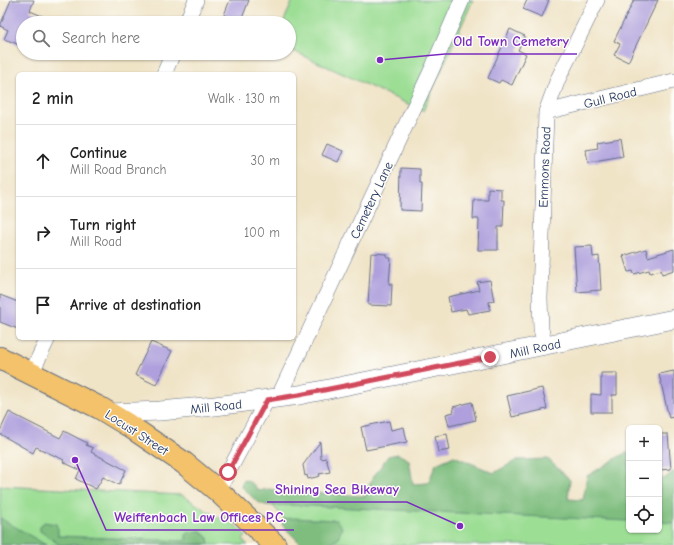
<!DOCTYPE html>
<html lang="en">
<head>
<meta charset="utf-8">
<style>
  :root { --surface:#fff; --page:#f2f2f2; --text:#222; --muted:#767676; --line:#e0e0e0 }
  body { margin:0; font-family:"Comic Neue",sans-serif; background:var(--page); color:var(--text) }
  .controls { position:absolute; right:12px; bottom:12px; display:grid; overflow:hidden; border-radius:6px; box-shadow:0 1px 3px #0004 }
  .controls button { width:36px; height:36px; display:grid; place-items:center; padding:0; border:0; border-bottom:1px solid var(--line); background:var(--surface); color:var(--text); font:20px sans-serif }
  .stop { position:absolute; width:12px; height:12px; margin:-9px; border:3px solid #d1495b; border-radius:50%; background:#fff }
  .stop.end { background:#d1495b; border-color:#fff; box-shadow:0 1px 4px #0008 }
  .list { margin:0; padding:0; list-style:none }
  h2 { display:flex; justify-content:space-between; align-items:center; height:52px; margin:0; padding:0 16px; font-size:17px }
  h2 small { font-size:13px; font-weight:400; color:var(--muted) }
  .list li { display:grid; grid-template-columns:26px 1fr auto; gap:12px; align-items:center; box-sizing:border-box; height:72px; padding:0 16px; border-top:1px solid var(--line) }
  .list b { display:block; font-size:15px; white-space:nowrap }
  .list p { margin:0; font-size:13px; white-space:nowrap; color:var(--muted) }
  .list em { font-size:13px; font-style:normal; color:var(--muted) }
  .icon { flex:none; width:22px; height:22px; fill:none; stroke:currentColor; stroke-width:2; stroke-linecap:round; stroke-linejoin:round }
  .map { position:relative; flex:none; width:674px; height:545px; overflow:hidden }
  .search { position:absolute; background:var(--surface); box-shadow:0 1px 3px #0004; left:16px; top:16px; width:280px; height:44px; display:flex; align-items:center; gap:10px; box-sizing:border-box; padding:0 14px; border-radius:22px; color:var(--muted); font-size:15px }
  .panel { position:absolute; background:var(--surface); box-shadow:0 1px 3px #0004; left:16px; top:72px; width:280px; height:268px; border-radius:6px }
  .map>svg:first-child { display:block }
</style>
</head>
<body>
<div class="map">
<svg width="674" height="545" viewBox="0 0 674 545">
  <rect width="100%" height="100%" fill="#fdfcf7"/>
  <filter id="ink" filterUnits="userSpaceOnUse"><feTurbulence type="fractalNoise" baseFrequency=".025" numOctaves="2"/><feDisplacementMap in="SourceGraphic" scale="8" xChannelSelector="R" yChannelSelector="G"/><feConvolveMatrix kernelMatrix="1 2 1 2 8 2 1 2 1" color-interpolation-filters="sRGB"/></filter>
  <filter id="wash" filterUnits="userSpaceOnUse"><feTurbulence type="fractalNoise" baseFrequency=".012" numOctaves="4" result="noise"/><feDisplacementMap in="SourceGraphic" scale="16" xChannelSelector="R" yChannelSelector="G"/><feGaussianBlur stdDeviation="0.9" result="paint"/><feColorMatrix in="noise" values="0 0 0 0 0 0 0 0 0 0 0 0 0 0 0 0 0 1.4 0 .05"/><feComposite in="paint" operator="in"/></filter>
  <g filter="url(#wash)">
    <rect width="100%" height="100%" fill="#f0e4c7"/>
    <path fill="#9dde95" stroke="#5c867a" d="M 293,0 L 473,0 L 423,111 L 289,49 L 289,23 L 283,23 Z
      M 0,486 L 182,495 L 218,518 L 226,517 L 246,536 L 243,540 L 248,545 L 0,545 Z
      M 268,500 L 629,520 L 629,530 L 659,530 L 659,521 L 674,522 L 674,545 L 397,545 L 304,541 Z"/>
    <path fill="#7ebd7e" stroke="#4c766e" d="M 627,452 L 629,454 L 629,521 L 288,505 C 260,507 261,506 241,486 L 243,481 L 246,480 L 254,485 L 258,491 L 269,489 L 280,491 L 365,496 L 372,479 L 388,456 L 398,454 L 409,460 L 413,484 L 428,483 L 436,464 L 454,456 L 494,473 L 517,460 L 548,459 L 570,480 L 568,499 L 583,500 L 587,476 Z
      M 674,471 L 674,523 L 659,522 L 659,476 L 664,479 Z
      M 0,518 L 46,545 L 0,545 Z
      M 291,518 L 336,520 L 342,527 L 338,539 L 327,544 L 328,545 L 302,545 L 282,525 L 283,519 Z
      M 44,522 L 56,524 L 58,529 L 58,536 L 186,541 L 186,535 L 189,532 L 200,531 L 208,538 L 209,544 L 60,545 L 40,531 L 40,527 Z"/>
    <g id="blocks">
      <path fill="#afa0dd" d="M 11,0 L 34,0 L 30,11 L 59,23 L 23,23 L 23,46 L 4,39 L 8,30 L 0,26 Z
        M 230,0 L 249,0 L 241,21 L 224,15 Z
        M 527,0 L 549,0 L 542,17 L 523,9 Z
        M 634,0 L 658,0 L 628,62 L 614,55 L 620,44 L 614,41 Z
        M 510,29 L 525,36 L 518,50 L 526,54 L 512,85 L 501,80 L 499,83 L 488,78 Z
        M 620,138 L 623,157 L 588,163 L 586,150 L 598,148 L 597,142 Z
        M 327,144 L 343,151 L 338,162 L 322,155 Z
        M 401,168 L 420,169 L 420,184 L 422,184 L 421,211 L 400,210 Z
        M 488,188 L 501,189 L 501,200 L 504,200 L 503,227 L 498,227 L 498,250 L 478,250 L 479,219 L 473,219 L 474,200 L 488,200 Z
        M 592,246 L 593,257 L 599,256 L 601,290 L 577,292 L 574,247 Z
        M 646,249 L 648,257 L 674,249 L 674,270 L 662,274 L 661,270 L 650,273 L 649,270 L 634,274 L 633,271 L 628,272 L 623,256 Z
        M 371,253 L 387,254 L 387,258 L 391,258 L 389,284 L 392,284 L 391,306 L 368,305 Z
        M 490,280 L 494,301 L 489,302 L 490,310 L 468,314 L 466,309 L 451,312 L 448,297 L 479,290 L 477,282 Z
        M 0,295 L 18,302 L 18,329 L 0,322 Z
        M 151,342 L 172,351 L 156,385 L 135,375 Z
        M 674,371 L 674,417 L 669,418 L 659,374 Z
        M 601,373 L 617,373 L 617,395 L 612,395 L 612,412 L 591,412 L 591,394 L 601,395 Z
        M 542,388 L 547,409 L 512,417 L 507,396 Z
        M 472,402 L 476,420 L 449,426 L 446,414 L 454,412 L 453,407 Z
        M 9,412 L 60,438 L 64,431 L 87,443 L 86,445 L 93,448 L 91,452 L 126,470 L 119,485 L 103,477 L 96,489 L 76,479 L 80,470 L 63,462 L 64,460 L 36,447 L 33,453 L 0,434 L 0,431 Z
        M 389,421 L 391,430 L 404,427 L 407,442 L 366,450 L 361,427 Z
        M 447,434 L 450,450 L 438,452 L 435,436 Z
        M 659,434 L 668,434 L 671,469 L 659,470 Z
        M 320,442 L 321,459 L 326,458 L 330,472 L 319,474 L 320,476 L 308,479 L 307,475 L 305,476 L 303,465 Z"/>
    </g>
  </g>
  <g filter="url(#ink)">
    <use href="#blocks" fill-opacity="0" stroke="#666e83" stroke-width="1"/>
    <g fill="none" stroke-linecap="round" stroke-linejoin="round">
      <g stroke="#666e83" stroke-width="16">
        <path id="minor" d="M 186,23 L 196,0
          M 164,74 L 173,53
          M 546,112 L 674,81
          M 545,346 L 541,329 L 540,298 L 546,112 L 558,79 L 597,0
          M 31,374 L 48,338
          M 278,398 L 432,69 L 462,0
          M 218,491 L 267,400"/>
      </g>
      <g stroke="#666e83" stroke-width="20">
        <path id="tertiary" d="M 110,413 L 160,411 L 215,406 L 299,395 L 674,319"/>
      </g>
      <g stroke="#666e83" stroke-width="24">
        <path id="trunk" d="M 0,358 L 100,408 L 128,425 L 184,463 L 218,491 L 275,545"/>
      </g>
      <use href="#minor" stroke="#fff" stroke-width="15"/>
      <use href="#tertiary" stroke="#fff" stroke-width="19"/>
      <use href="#trunk" stroke="#f3c26a" stroke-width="22"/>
    </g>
  </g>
  <g fill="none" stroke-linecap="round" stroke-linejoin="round" filter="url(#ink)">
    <path stroke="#d1495b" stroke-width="5" d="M 228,472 L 267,400 L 299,395 L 490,357"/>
  </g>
  <g text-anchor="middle" stroke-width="3" stroke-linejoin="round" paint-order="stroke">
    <g font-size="13" fill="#1b2f5e" stroke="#fdfcf7">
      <text transform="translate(610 97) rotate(-14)" y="5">Gull Road</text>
      <text transform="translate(544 167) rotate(-88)" y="5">Emmons Road</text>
      <text transform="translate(371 200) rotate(-65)" y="5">Cemetery Lane</text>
      <text transform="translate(535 348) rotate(-12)" y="5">Mill Road</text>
      <text transform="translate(216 406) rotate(-6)" y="5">Mill Road</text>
      <text transform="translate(137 432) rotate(33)" y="5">Locust Street</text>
    </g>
  </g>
  <path fill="none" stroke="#7b2cbf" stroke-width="1.5" d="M380 60L445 54H577M460 526L407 502H267M75 460L106 530H294"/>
  <g fill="#7b2cbf" stroke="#fdfcf7" stroke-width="1.5">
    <circle cx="380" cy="60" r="4"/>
    <circle cx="460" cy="526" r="4"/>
    <circle cx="75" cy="460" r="4"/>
  </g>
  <g font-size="14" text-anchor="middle" font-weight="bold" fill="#7b2cbf" stroke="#fdfcf7" stroke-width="3" stroke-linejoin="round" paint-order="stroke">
    <text x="511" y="46">Old Town Cemetery</text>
    <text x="337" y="494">Shining Sea Bikeway</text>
    <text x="200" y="522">Weiffenbach Law Offices P.C.</text>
  </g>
</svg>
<div class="controls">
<button>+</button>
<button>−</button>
<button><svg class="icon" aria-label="locate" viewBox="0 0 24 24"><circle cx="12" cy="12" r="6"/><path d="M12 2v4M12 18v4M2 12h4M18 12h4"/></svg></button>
</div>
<div class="stop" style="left:228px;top:472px"></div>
<div class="stop end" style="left:490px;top:357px"></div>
<div class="search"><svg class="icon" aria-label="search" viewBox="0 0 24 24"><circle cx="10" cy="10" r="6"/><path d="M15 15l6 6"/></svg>Search here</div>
<section class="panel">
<h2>2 min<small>Walk · 130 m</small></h2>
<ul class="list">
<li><svg class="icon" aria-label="ahead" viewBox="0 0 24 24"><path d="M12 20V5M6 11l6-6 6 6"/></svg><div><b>Continue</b><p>Mill Road Branch</p></div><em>30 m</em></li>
<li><svg class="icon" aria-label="right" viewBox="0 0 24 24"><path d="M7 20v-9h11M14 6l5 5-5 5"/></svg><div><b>Turn right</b><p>Mill Road</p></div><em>100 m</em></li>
<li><svg class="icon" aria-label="arrive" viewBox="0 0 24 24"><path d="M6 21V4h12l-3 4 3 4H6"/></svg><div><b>Arrive at destination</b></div></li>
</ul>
</section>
</div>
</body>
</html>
